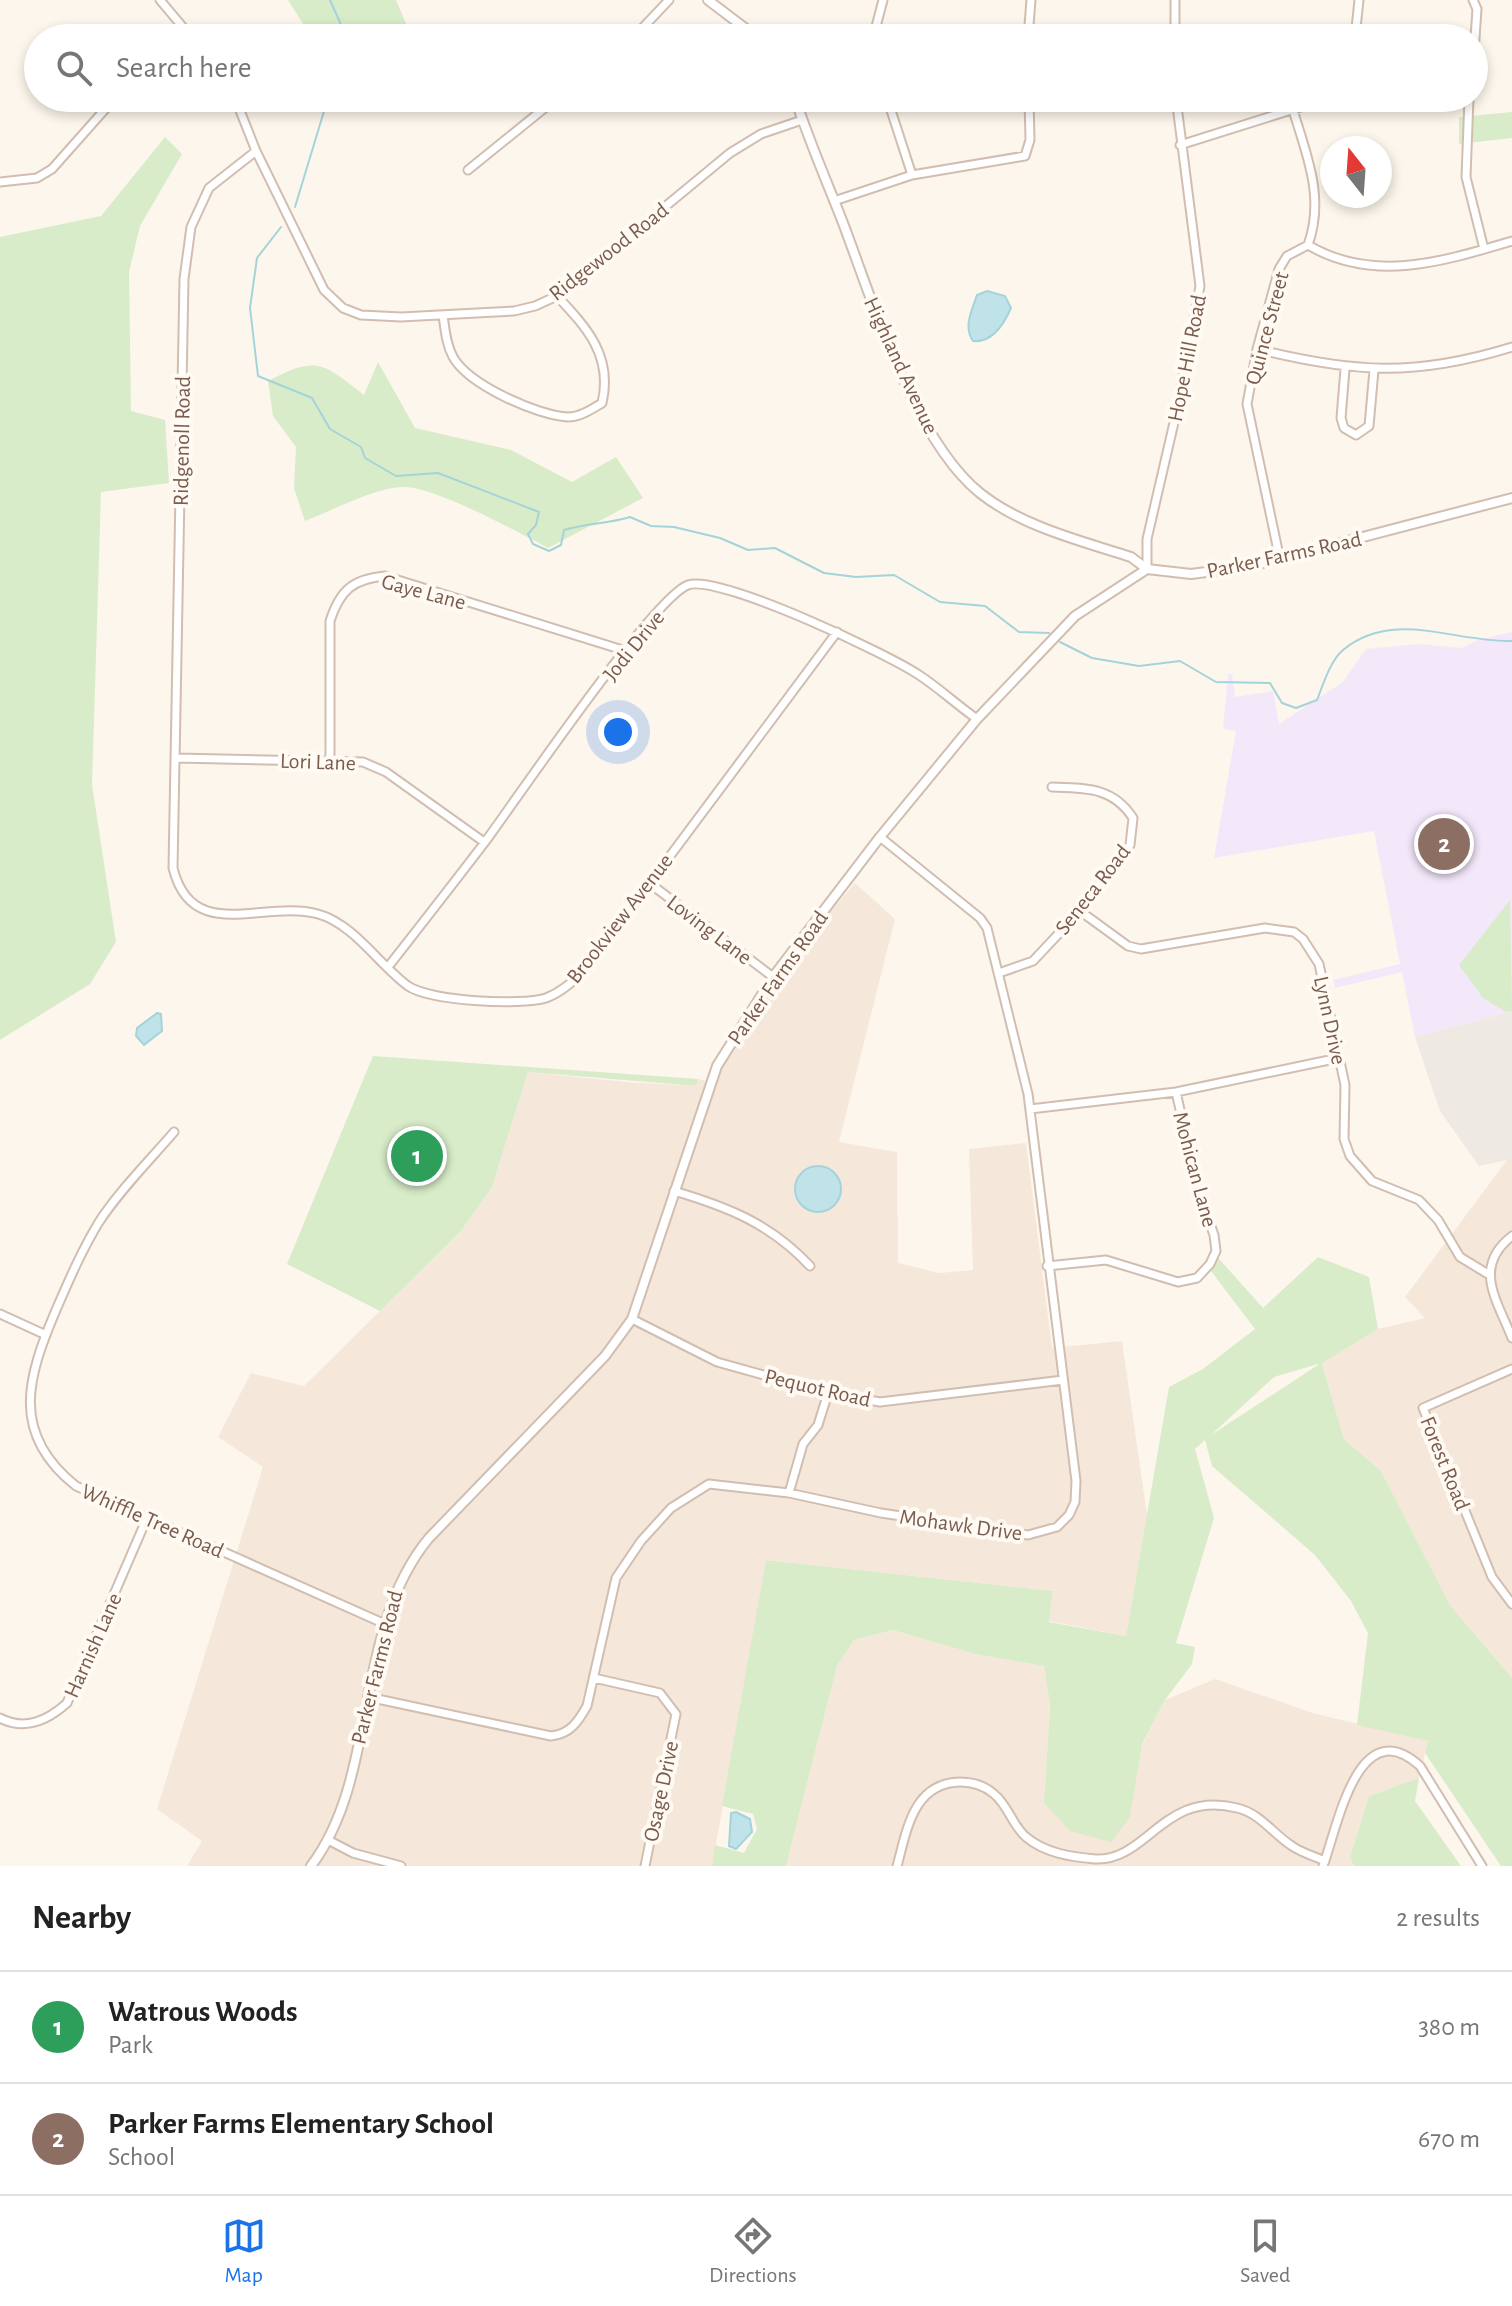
<!DOCTYPE html>
<html lang="en">
<head>
<meta charset="utf-8">
<style>
  :root { --surface:#fff; --page:#f6f6f6; --text:#222; --muted:#767676; --line:#e0e0e0; --accent:#1a73e8 }
  body { margin:0; font-family:"Alegreya Sans",sans-serif; background:var(--page); color:var(--text) }
  .compass { position:absolute; left:1320px; top:136px; width:72px; height:72px; border-radius:50%; background:var(--surface); box-shadow:0 4px 12px #0003; rotate:343deg }
  .you { position:absolute; left:618px; top:732px; width:28px; height:28px; margin:-20px; border:6px solid #fff; border-radius:50%; background:#1a73e8; box-shadow:0 0 0 12px #1a73e833 }
  .badge { display:grid; place-items:center; width:52px; height:52px; border-radius:50%; background:var(--accent); color:#fff; font-size:26px; font-weight:700 }
  .pin { position:absolute; translate:-50% -50%; border:4px solid #fff; box-shadow:0 2px 8px #0006 }
  .list { margin:0; padding:0; list-style:none }
  h2 { display:flex; justify-content:space-between; align-items:center; height:104px; margin:0; padding:0 32px; font-size:34px }
  h2 small { font-size:26px; font-weight:400; color:var(--muted) }
  .list li { display:grid; grid-template-columns:52px 1fr auto; gap:24px; align-items:center; box-sizing:border-box; height:112px; padding:0 32px; border-top:2px solid var(--line) }
  .list b { display:block; font-size:30px; white-space:nowrap }
  .list p { margin:0; font-size:26px; white-space:nowrap; color:var(--muted) }
  .list em { font-size:26px; font-style:normal; color:var(--muted) }
  .icon { flex:none; width:44px; height:44px; fill:none; stroke:currentColor; stroke-width:2; stroke-linecap:round; stroke-linejoin:round }
  .map { position:relative; flex:none; width:1512px; height:1866px; overflow:hidden }
  .search { position:absolute; background:var(--surface); box-shadow:0 4px 12px #0003; left:24px; right:24px; top:24px; height:88px; display:flex; align-items:center; gap:20px; box-sizing:border-box; padding:0 28px; border-radius:44px; color:var(--muted); font-size:30px }
  .sheet { height:328px; background:var(--surface) }
  nav { display:flex; justify-content:space-around; align-items:center; box-sizing:border-box; height:112px; border-top:2px solid var(--line); background:var(--surface); font-size:22px; color:var(--muted) }
  nav a { display:grid; justify-items:center; gap:4px }
  nav .on { color:var(--accent) }
  .map>svg:first-child { display:block }
</style>
</head>
<body>
<div class="map">
<svg width="1512" height="1866" viewBox="0 0 1512 1866">
  <rect width="100%" height="100%" fill="#fdf6ec"/>
  <path fill="#f5e8da" d="M 855,883 L 895,919 L 839,1142 L 897,1152 L 898,1263 L 939,1273 L 973,1270 L 969,1149 L 1026,1143 L 1052,1348 L 1122,1341 L 1147,1515 L 1126,1636 L 1049,1621 L 1053,1591 L 767,1560 L 712,1866 L 187,1866 L 202,1841 L 157,1809 L 263,1467 L 218,1437 L 251,1373 L 304,1386 L 461,1231 L 492,1187 L 528,1072 L 626,1082 L 696,1086 L 698,1079 L 716,1083 L 737,1036 L 813,932 Z
    M 1512,1159 L 1512,1678 L 1450,1605 L 1381,1471 L 1344,1439 L 1322,1362 L 1378,1329 L 1425,1318 L 1405,1297 L 1507,1160 Z
    M 893,1630 L 975,1654 L 1044,1666 L 1050,1705 L 1044,1803 L 1136,1775 L 1142,1745 L 1165,1700 L 1215,1679 L 1313,1713 L 1428,1741 L 1419,1778 L 1369,1796 L 1350,1857 L 1354,1866 L 786,1866 L 837,1666 L 854,1640 Z"/>
  <path fill="#efe9e4" d="M 1512,1011 L 1512,1159 L 1479,1166 L 1440,1111 L 1415,1037 Z"/>
  <path fill="#f3e8fa" d="M 1512,632 L 1512,1011 L 1415,1037 L 1402,972 L 1335,988 L 1333,980 L 1400,964 L 1374,831 L 1214,858 L 1236,731 L 1223,729 L 1228,674 L 1232,674 L 1235,697 L 1273,691 L 1279,724 L 1343,682 L 1366,649 L 1418,644 L 1462,648 L 1477,640 Z"/>
  <path fill="#d8ecc9" fill-rule="evenodd" d="M 288,0 L 396,0 L 410,33 L 401,38 L 312,38 Z
    M 1512,112 L 1512,138 L 1459,144 L 1459,117 Z
    M 165,137 L 182,154 L 140,226 L 129,272 L 131,411 L 165,420 L 169,483 L 101,492 L 92,785 L 116,942 L 90,984 L 0,1040 L 0,237 L 101,216 Z
    M 378,362 L 415,428 L 511,450 L 572,482 L 616,457 L 643,498 L 548,548 C 518,532 437,488 405,487 C 378,486 331,511 305,521 L 294,488 L 296,447 L 273,416 L 268,381 C 317,355 323,363 364,395 Z
    M 1510,900 L 1512,1011 L 1506,1012 L 1483,998 L 1459,965 Z
    M 373,1056 L 698,1079 L 696,1086 L 528,1072 L 492,1187 L 461,1231 L 380,1311 L 287,1264 Z
    M 1212,1251 L 1263,1308 L 1318,1257 L 1369,1277 L 1378,1329 L 1322,1363 L 1344,1439 L 1381,1471 L 1450,1605 L 1512,1678 L 1512,1866 L 1501,1866 L 1425,1753 L 1428,1741 L 1357,1725 L 1368,1633 L 1351,1601 L 1315,1555 L 1212,1466 L 1205,1440 L 1195,1449 L 1214,1518 L 1176,1643 L 1195,1647 L 1192,1664 L 1165,1700 L 1142,1744 L 1130,1817 L 1111,1842 L 1070,1831 L 1044,1803 L 1050,1705 L 1044,1666 L 975,1654 L 893,1630 L 854,1640 L 837,1666 L 786,1866 L 712,1866 L 715,1845 L 744,1853 L 757,1829 L 753,1814 L 722,1806 L 766,1560 L 1053,1591 L 1049,1622 L 1126,1636 L 1169,1387 L 1203,1369 L 1255,1329 L 1205,1263 ZM 1318,1364 L 1318,1365 L 1211,1435 L 1274,1377 Z
    M 1419,1778 L 1415,1801 L 1461,1866 L 1354,1866 L 1350,1857 L 1369,1796 Z"/>
  <path fill="#bfe3e8" stroke="#a5d3da" stroke-width="2" d="M 987,291 L 1005,296 L 1011,308 C 1004,324 992,343 973,341 C 963,327 972,310 977,295 Z
    M 157,1013 L 161,1014 L 162,1031 L 144,1045 L 136,1036 L 137,1028 Z
    M795 1189a23 23 0 1 1 46 0a23 23 0 1 1-46 0Z
    M 736,1812 L 750,1819 L 752,1832 L 736,1849 L 729,1846 L 731,1813 Z"/>
  <g fill="none" stroke-linecap="round" stroke-linejoin="round">
    <path stroke="#a5d3da" stroke-width="2" d="M 330,0 L 347,38
      M 295,207 L 328,98
      M 281,227 L 257,258 L 250,308 L 258,376 L 312,398 L 330,429 L 361,447 L 365,458 L 396,476 L 438,473 L 539,512 L 536,525 L 528,534 L 533,544 L 549,551 L 561,545 L 564,530 C 587,523 607,524 630,517 L 651,526 L 674,527 L 720,538 L 748,550 L 775,548 L 824,573 L 856,577 L 894,575 L 940,602 L 985,606 L 1019,632 L 1049,633
      M 1060,642 L 1092,658 L 1139,666 L 1180,661 L 1216,682 L 1270,683 L 1282,703 L 1296,708 L 1317,700 C 1323,685 1330,661 1343,650 C 1393,608 1455,643 1512,641"/>
    <g stroke="#d1beb0" stroke-width="11">
      <path id="minor" d="M 160,0 L 192,38
        M 1175,0 L 1175,38
        M 1473,0 L 1477,9 L 1474,52
        M 633,38 L 669,0
        M 873,38 L 883,0
        M 1028,38 L 1031,0
        M 1355,38 L 1359,0
        M 235,98 L 256,151 L 324,290 L 343,308 L 361,315 L 401,317 L 514,311 L 535,306 L 557,296 L 730,153 L 761,134 L 802,120
        M 887,98 L 912,175 L 1025,156 L 1030,140 L 1029,98
        M 1433,98 L 1469,102
        M 1469,98 L 1466,177 L 1484,249
        M 1180,145 L 1329,98
        M 256,151 L 209,188 L 191,227 L 184,279 L 173,868 C 192,945 264,899 318,914 C 354,924 379,965 408,986 C 430,1001 520,1006 546,998 C 562,992 573,981 585,970 L 837,632
        M 468,170 L 557,98
        M 0,182 L 37,178 L 52,169 L 115,98
        M 834,201 L 912,175
        M 1308,245 C 1374,284 1444,261 1512,241
        M 443,315 C 445,329 446,344 453,357 C 469,385 536,415 568,417 C 580,417 592,409 602,403 C 613,356 587,328 557,296
        M 1257,349 C 1353,373 1415,377 1512,347
        M 1345,369 L 1341,418 L 1344,428 L 1356,435 L 1369,426 L 1374,370
        M 1280,560 L 1247,404 L 1257,349 L 1279,269 L 1287,256 L 1308,245 C 1325,198 1307,156 1293,110
        M 1147,569 L 1147,539 L 1176,414 L 1200,286 L 1176,98
        M 176,758 L 363,762 L 386,772 L 484,842
        M 330,760 L 330,621 C 340,590 353,579 385,576 L 626,651
        M 648,882 L 773,977
        M 1080,911 L 1128,946 L 1141,949 L 1265,928 L 1294,932 L 1303,939 L 1319,964 L 1345,1085 L 1344,1139 L 1350,1156 L 1372,1181 L 1419,1200 L 1438,1220 L 1460,1257 L 1488,1274
        M 388,967 C 420,926 453,884 485,842 C 516,800 653,598 688,585 C 719,574 888,654 919,675 C 939,688 957,705 977,719
        M 999,973 L 1033,961 L 1080,911 L 1130,845 L 1133,818 C 1113,787 1086,788 1052,787
        M 1030,1109 L 1176,1092 L 1339,1058
        M 174,1132 C 149,1161 120,1190 99,1222 C 82,1250 69,1280 56,1310 C 28,1376 9,1433 76,1486 L 385,1624
        M 674,1191 C 728,1207 771,1224 810,1266
        M 1512,1236 C 1472,1267 1497,1300 1512,1338
        M 1047,1266 L 1106,1260 L 1178,1282 L 1197,1278 L 1210,1264 L 1216,1251 L 1214,1235 L 1199,1193 L 1176,1092
        M 0,1314 L 46,1335
        M 632,1319 L 717,1362 L 828,1393 L 880,1402 L 1063,1380
        M 1512,1369 L 1423,1408 L 1492,1577 L 1512,1604
        M 789,1493 L 803,1444 L 818,1425 L 828,1393
        M 594,1678 L 660,1693 L 676,1714 L 645,1866
        M 368,1697 L 551,1736 C 570,1734 578,1722 587,1706 L 616,1578 L 641,1541 L 671,1508 L 709,1484 L 789,1493 L 881,1513 L 1028,1535 L 1057,1527 L 1069,1515 L 1075,1502 L 1076,1481 L 1028,1094 L 987,928 L 980,918 L 880,837
        M 0,1718 C 25,1731 47,1721 67,1703 L 147,1518
        M 330,1841 L 353,1853 L 401,1866
        M 897,1866 C 907,1830 913,1783 960,1782 C 972,1782 985,1786 994,1794 C 1008,1805 1012,1825 1026,1837 C 1045,1853 1071,1857 1095,1859 C 1147,1862 1164,1789 1237,1808 C 1260,1813 1273,1834 1292,1846 C 1302,1853 1314,1856 1325,1861
        M 1323,1866 C 1338,1826 1358,1710 1420,1766 L 1482,1866"/>
    </g>
    <g stroke="#d1beb0" stroke-width="12">
      <path id="tertiary" d="M 708,0 L 758,38
        M 795,98 C 809,141 827,182 843,223 C 873,302 914,440 980,493 C 1021,526 1081,541 1131,557 L 1147,569
        M 311,1866 C 380,1775 352,1631 429,1538 L 605,1356 L 632,1319 L 717,1066 L 773,977 L 880,837 L 977,719 L 1075,616 L 1147,569 L 1191,574 L 1252,566 L 1512,498"/>
    </g>
    <use href="#minor" stroke="#fff" stroke-width="7"/>
    <use href="#tertiary" stroke="#fff" stroke-width="8"/>
  </g>
  <g text-anchor="middle" stroke-width="8" stroke-linejoin="round" paint-order="stroke">
    <g font-size="22" fill="#7a5c4d" stroke="#fffaf3">
      <text transform="translate(608 251) rotate(-38)" y="8">Ridgewood Road</text>
      <text transform="translate(1266 328) rotate(-75)" y="8">Quince Street</text>
      <text transform="translate(1186 358) rotate(-79)" y="8">Hope Hill Road</text>
      <text transform="translate(902 365) rotate(65)" y="8">Highland Avenue</text>
      <text transform="translate(181 441) rotate(-89)" y="8">Ridgenoll Road</text>
      <text transform="translate(1284 554) rotate(-12)" y="8">Parker Farms Road</text>
      <text transform="translate(424 591) rotate(15)" y="8">Gaye Lane</text>
      <text transform="translate(633 645) rotate(-51)" y="8">Jodi Drive</text>
      <text transform="translate(318 761) rotate(2)" y="8">Lori Lane</text>
      <text transform="translate(1092 889) rotate(-52)" y="8">Seneca Road</text>
      <text transform="translate(619 918) rotate(-52)" y="8">Brookview Avenue</text>
      <text transform="translate(710 929) rotate(37)" y="8">Loving Lane</text>
      <text transform="translate(777 977) rotate(-55)" y="8">Parker Farms Road</text>
      <text transform="translate(1331 1020) rotate(78)" y="8">Lynn Drive</text>
      <text transform="translate(1196 1169) rotate(75)" y="8">Mohican Lane</text>
      <text transform="translate(818 1387) rotate(13)" y="8">Pequot Road</text>
      <text transform="translate(1446 1463) rotate(68)" y="8">Forest Road</text>
      <text transform="translate(153 1520) rotate(24)" y="8">Whiffle Tree Road</text>
      <text transform="translate(961 1524) rotate(8)" y="8">Mohawk Drive</text>
      <text transform="translate(92 1645) rotate(-66)" y="8">Harnish Lane</text>
      <text transform="translate(376 1667) rotate(-76)" y="8">Parker Farms Road</text>
      <text transform="translate(660 1791) rotate(-78)" y="8">Osage Drive</text>
    </g>
  </g>
</svg>
<svg class="compass" viewBox="-18 -18 36 36"><path d="M0-13l5 13h-10z" fill="#e53935"/><path d="M0 13l5-13h-10z" fill="#767676"/></svg>
<div class="you"></div>
<div class="pin badge" style="left:417px;top:1156px;background:#2e9e5b">1</div>
<div class="pin badge" style="left:1444px;top:844px;background:#8d6e63">2</div>
<div class="search"><svg class="icon" aria-label="search" viewBox="0 0 24 24"><circle cx="10" cy="10" r="6"/><path d="M15 15l6 6"/></svg>Search here</div>
</div>
<section class="sheet">
<h2>Nearby<small>2 results</small></h2>
<ul class="list">
<li><span class="badge" style="background:#2e9e5b">1</span><div><b>Watrous Woods</b><p>Park</p></div><em>380 m</em></li>
<li><span class="badge" style="background:#8d6e63">2</span><div><b>Parker Farms Elementary School</b><p>School</p></div><em>670 m</em></li>
</ul>
</section>
<nav>
<a class="on"><svg class="icon" aria-label="map" viewBox="0 0 24 24"><path d="M3 6l6-2 6 2 6-2v14l-6 2-6-2-6 2zM9 4v14M15 6v14"/></svg>Map</a>
<a><svg class="icon" aria-label="directions" viewBox="0 0 24 24"><path d="M12 3l9 9-9 9-9-9zM9 14v-3h6M13 9l2 2-2 2"/></svg>Directions</a>
<a><svg class="icon" aria-label="saved" viewBox="0 0 24 24"><path d="M7 4h10v16l-5-4-5 4z"/></svg>Saved</a>
</nav>
</body>
</html>
